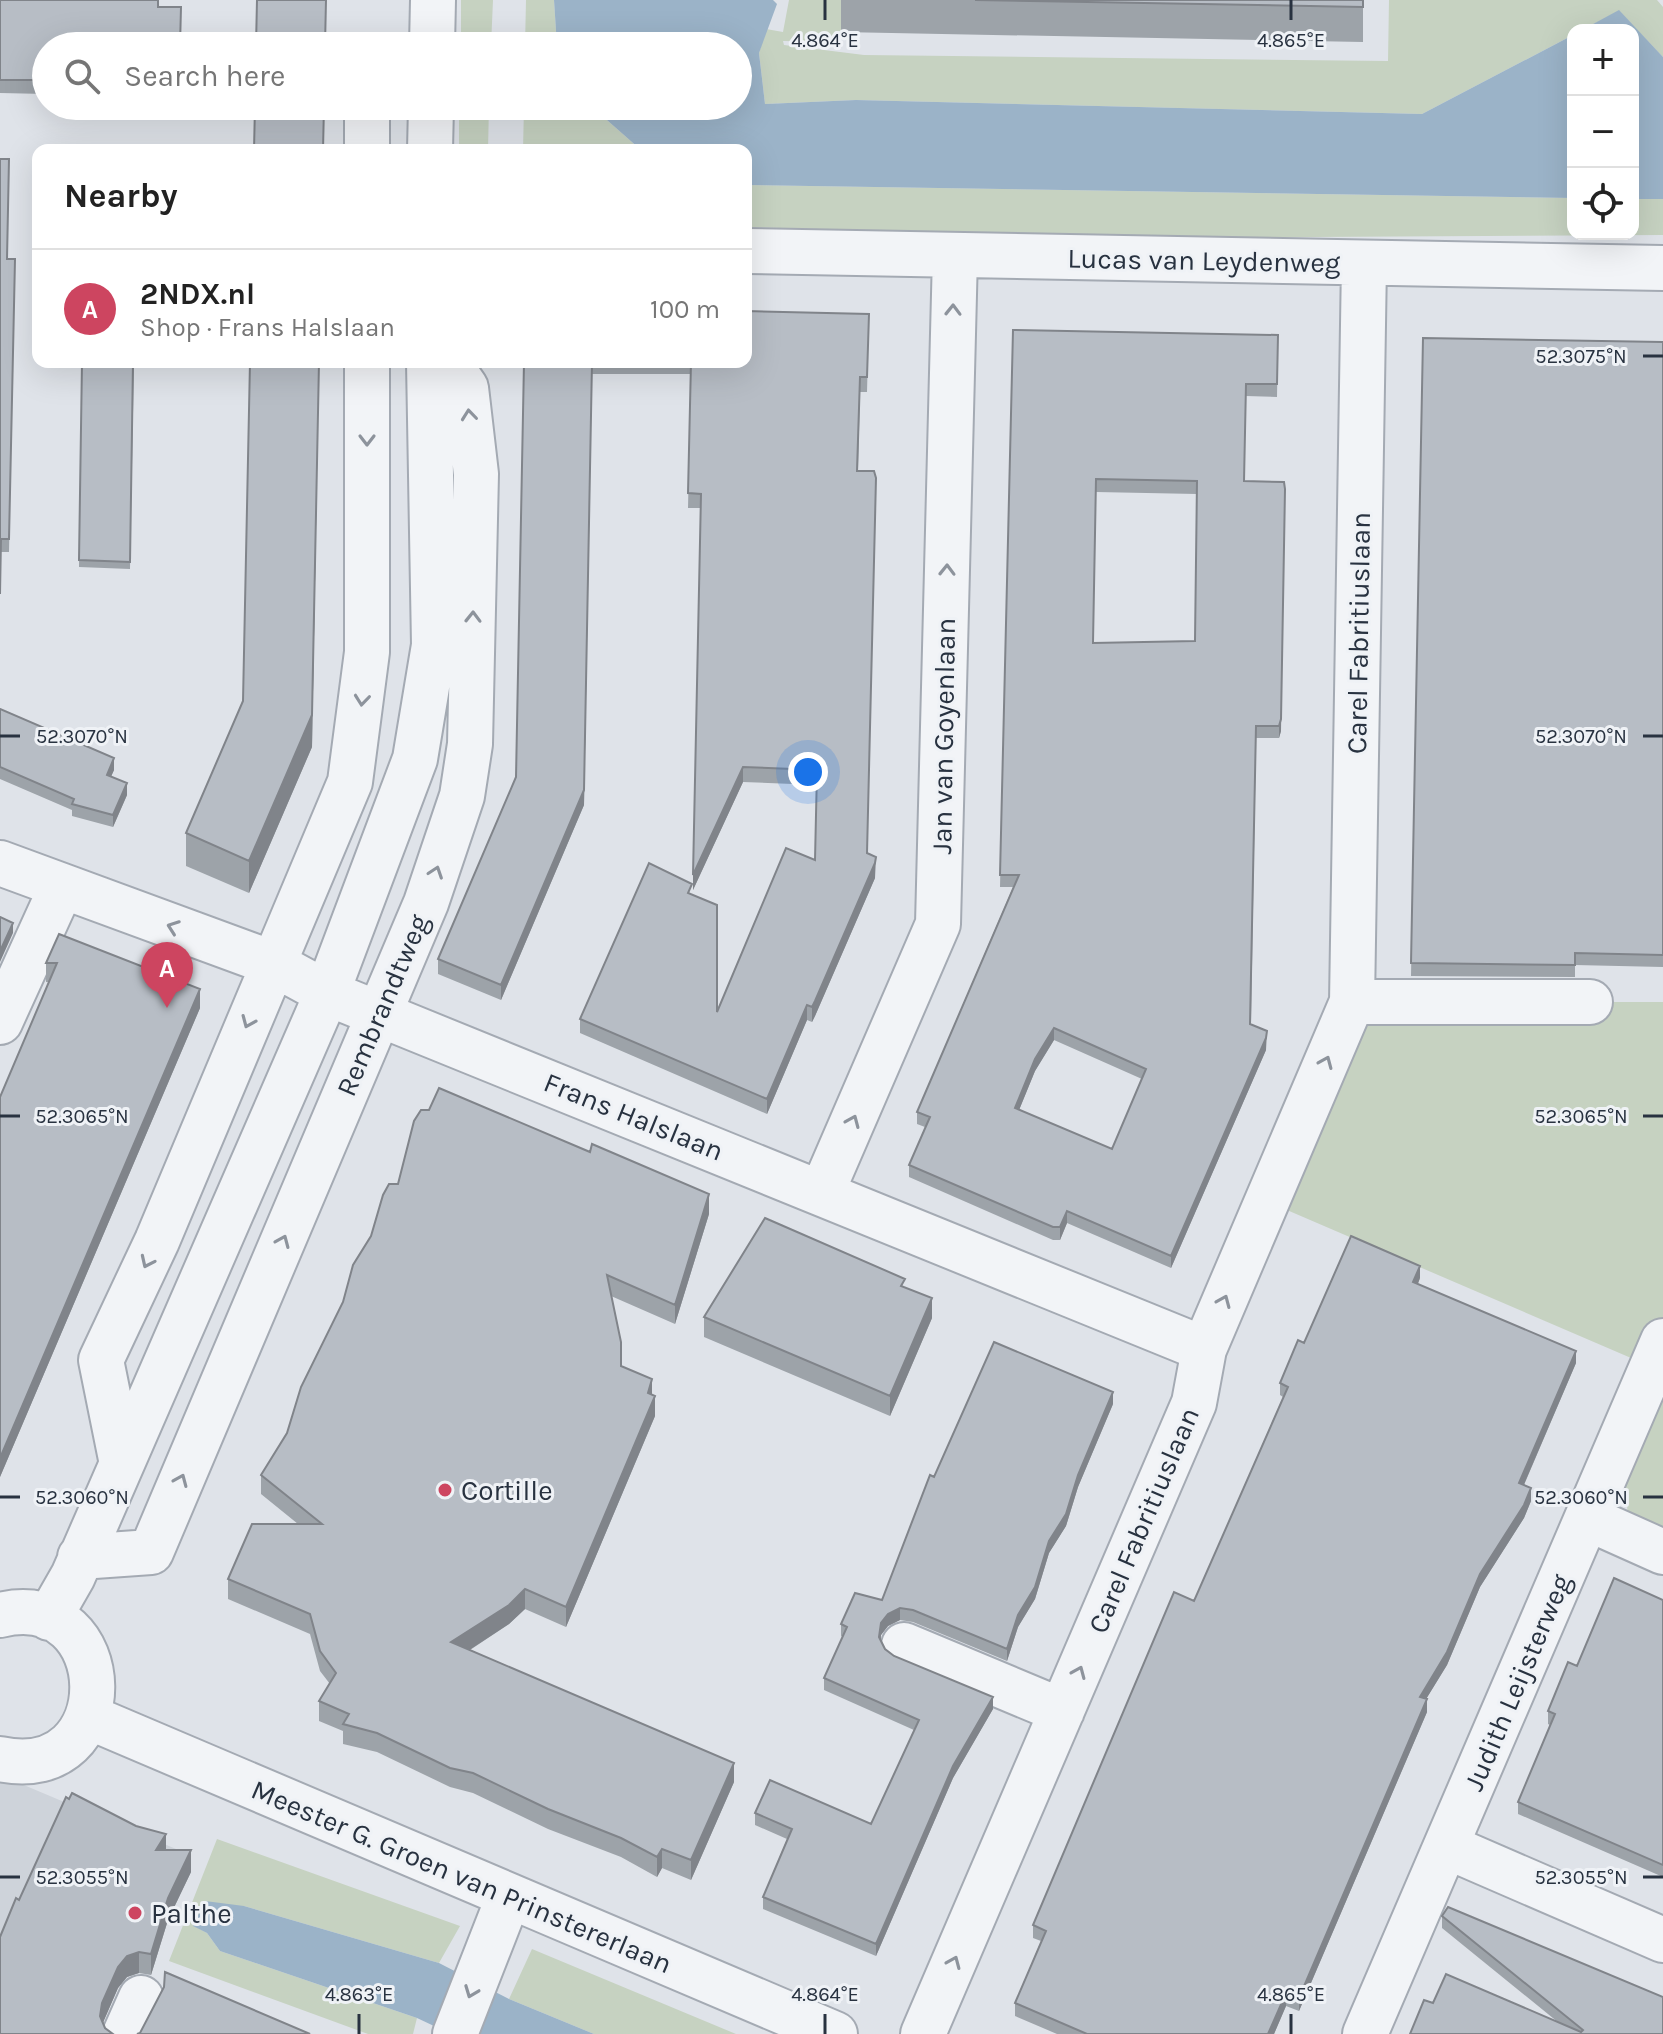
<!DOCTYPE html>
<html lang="en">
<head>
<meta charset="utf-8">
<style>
  :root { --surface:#fff; --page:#f2f2f2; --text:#222; --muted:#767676; --line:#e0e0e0; --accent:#cd4560 }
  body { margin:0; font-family:Karla,sans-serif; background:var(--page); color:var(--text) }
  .controls { position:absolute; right:24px; top:24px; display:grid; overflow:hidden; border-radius:16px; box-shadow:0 8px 32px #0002 }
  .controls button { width:72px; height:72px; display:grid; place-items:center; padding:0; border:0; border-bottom:2px solid var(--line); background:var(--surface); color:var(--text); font:40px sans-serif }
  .you { position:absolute; left:808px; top:772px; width:28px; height:28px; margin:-20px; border:6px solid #fff; border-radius:50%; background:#1a73e8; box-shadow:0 0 0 12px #1a73e833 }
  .badge { display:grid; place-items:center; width:52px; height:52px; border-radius:50%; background:var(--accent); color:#fff; font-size:26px; font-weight:700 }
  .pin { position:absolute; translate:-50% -66px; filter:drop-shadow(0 2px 4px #0008) }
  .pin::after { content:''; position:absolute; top:42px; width:28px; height:24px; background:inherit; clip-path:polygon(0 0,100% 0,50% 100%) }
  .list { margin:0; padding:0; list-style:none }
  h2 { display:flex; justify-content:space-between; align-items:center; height:104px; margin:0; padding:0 32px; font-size:34px }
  h2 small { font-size:26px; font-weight:400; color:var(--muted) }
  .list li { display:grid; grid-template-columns:52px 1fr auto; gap:24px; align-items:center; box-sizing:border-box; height:120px; padding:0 32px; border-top:2px solid var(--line) }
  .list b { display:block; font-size:30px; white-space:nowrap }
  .list p { margin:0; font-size:26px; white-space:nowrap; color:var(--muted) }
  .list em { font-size:26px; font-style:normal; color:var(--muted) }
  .icon { flex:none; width:44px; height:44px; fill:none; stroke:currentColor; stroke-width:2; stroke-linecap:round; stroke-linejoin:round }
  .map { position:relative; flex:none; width:1663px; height:2034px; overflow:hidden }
  .search { position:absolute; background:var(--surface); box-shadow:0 8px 32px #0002; left:32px; top:32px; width:720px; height:88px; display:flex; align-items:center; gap:20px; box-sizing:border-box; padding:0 28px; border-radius:44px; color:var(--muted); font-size:30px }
  .panel { position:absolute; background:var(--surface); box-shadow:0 8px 32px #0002; left:32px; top:144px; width:720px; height:224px; border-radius:16px }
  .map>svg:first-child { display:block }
</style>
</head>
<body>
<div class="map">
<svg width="1663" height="2034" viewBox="0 0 1663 2034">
  <rect width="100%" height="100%" fill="#dfe3e9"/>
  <path fill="#ced3da" d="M 0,1775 L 176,1849 L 95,2034 L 0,2034 Z"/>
  <path fill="#c6d2c1" d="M 461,0 L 493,0 L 491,46 L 461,46 Z
    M 526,0 L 554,0 L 557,46 L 525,46 Z
    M 789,0 L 841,0 L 841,42 L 783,41 L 784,45 L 864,55 L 1388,61 L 1389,0 L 1657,0 L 1663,7 L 1663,57 L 1619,11 L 1582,30 L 1573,30 L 1573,35 L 1422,114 L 856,100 L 765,104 L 759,53 L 766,29 L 783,32 Z
    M 459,106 L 489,106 L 488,150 L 459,150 Z
    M 524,106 L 591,106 L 641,150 L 523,150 Z
    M 746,185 L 1573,198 L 1573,234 L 1633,234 L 1633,199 L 1663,199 L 1663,235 L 1138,238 L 746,227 Z
    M 1352,1002 L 1663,1002 L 1663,1341 L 1652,1367 L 1266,1201 Z
    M 1663,1390 L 1663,1532 L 1628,1516 L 1624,1475 Z
    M 217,1839 L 460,1926 L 439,1963 L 244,1906 L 194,1926 L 207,1933 L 220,1951 L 417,2018 L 413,2034 L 368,2034 L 169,1961 Z
    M 532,1949 L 736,2034 L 594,2034 L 509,1999 Z"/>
  <path fill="#9bb3c8" d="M 554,0 L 773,0 L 777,4 L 759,53 L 765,104 L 856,100 L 1422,114 L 1573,35 L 1573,198 L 746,185 L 746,150 L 641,150 L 591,106 L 738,106 L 738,46 L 557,46 Z
    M 1619,10 L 1663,57 L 1663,199 L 1633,199 L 1633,30 L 1582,30 Z
    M 205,1901 L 244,1906 L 439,1963 L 509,1999 L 594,2034 L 451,2034 L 417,2018 L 220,1951 L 207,1933 L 193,1926 Z"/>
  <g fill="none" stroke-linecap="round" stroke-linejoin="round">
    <g stroke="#a4aab3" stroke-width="48">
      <path id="minor" d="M 432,46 L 433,0
        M 367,106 L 367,150
        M 430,150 L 431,106
        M 746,251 L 1663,268
        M 0,863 L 272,963 L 327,993 L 379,1014 L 1204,1349
        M 1352,1002 L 1590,1002
        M 0,1022 L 62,886
        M 822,1192 L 938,924 L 955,255
        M 121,1459 L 101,1360 L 157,1241 L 350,782 L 367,652 L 367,362
        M 1587,1518 L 1663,1552
        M 80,1557 L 151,1552 L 426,903 L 462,796 L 470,744 L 476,474 L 466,388 L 448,362
        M 0,1615 C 121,1586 125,1786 0,1759
        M 49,1618 L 73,1576 L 327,993 L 415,759 L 434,645 L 429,362
        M 904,1645 L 1062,1711
        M 89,1717 L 835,2034
        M 1446,1846 L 1663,1940
        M 125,2034 L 141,1998
        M 455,2034 L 509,1896
        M 923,2034 L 1194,1403 L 1204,1349 L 1352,1002 L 1364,263
        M 1365,2034 L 1663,1341"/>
    </g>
    <use href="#minor" stroke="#f2f4f7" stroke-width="44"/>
  </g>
  <path fill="#9da3a9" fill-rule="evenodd" d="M 0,0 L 46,46 L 46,94 L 0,93 Z
    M 841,0 L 1363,0 L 1363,42 L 841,32 Z
    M 7,259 L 15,259 L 9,552 L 1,552 Z
    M 869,314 L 867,392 L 860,392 L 858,471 L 867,853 L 875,878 L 815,1016 L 812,1022 L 807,1020 L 767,1114 L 580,1033 L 580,1019 L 692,894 L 717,1012 L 815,860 L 817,785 L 743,782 L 693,890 L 701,508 L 688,508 L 691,374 L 592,374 L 584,805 L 501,1000 L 438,974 L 438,959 L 516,777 L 524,362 L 746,362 Z
    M 1013,330 L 1278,335 L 1277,397 L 1246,396 L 1244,481 L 1281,731 L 1279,738 L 1256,738 L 1251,1024 L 1266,1050 L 1171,1268 L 1067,1223 L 1060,1240 L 1053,1240 L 909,1177 L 909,1165 L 925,1127 L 917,1124 L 917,1112 L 1013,887 L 1000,887 ZM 1096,492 L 1197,494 L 1195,641 L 1093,643 ZM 1054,1040 L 1142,1079 L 1112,1149 L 1019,1110 L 1035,1071 Z
    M 1423,338 L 1663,342 L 1663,967 L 1575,965 L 1575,977 L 1411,976 Z
    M 82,362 L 134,362 L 130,569 L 79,567 Z
    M 250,362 L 319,362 L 312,747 L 249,893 L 186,866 L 186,833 L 243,701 Z
    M 0,709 L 114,770 L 111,776 L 127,795 L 113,827 L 72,816 L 72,810 L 0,779 Z
    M 59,934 L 200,1008 L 0,1477 L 0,1097 L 49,982 L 46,982 L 46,963 Z
    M 429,1110 L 709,1214 L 675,1324 L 611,1296 L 621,1366 L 652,1395 L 655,1416 L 566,1627 L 525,1609 L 509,1624 L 470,1650 L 734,1782 L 691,1880 L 662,1868 L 657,1877 L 621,1857 L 548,1829 L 473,1793 L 450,1787 L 377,1752 L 343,1744 L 343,1731 L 319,1721 L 319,1701 L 330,1684 L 320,1671 L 310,1634 L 228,1599 L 228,1579 L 298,1524 L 261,1494 L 261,1475 L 287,1433 L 371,1236 L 398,1184 Z
    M 1420,1278 L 1418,1284 L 1576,1363 L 1524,1485 L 1531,1501 L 1524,1518 L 1480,1587 L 1447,1665 L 1426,1699 L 1427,1712 L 1299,2011 L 1286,2006 L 1274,2034 L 1057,2034 L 1015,2016 L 1015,2003 L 1041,1941 L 1033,1938 L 1033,1925 L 1194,1601 L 1283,1397 L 1280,1395 L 1280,1383 L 1304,1343 Z
    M 905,1287 L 932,1318 L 890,1416 L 704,1337 L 704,1317 Z
    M 1113,1404 L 1078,1487 L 1066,1526 L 1049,1553 L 1035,1599 L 1018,1627 L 1007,1661 L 913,1622 L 900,1620 L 888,1626 L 881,1635 L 881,1640 L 885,1649 L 894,1656 L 993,1709 L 953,1778 L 876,1956 L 763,1909 L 763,1897 L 787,1839 L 755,1825 L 755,1813 L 871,1824 L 914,1730 L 824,1690 L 824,1678 L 843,1637 L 841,1636 L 841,1624 L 882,1600 L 934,1477 Z
    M 1663,1600 L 1663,1877 L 1518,1814 L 1518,1802 L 1550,1725 L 1548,1724 L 1548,1711 L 1577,1666 Z
    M 166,1850 L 191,1872 L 168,1920 L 151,1975 L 139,1973 L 127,1977 L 118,1988 L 103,2022 L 105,2028 L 0,2034 L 19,1900 Z
    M 1442,1916 L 1663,2034 L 1410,2034 L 1433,2003 L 1559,2023 L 1442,1928 Z"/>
  <path fill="#80848a" d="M 319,362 L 312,747 L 249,893 L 249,861 Z
    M 592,362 L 584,805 L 501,1000 L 501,985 Z
    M 1285,489 L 1281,731 L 1279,738 L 1279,726 Z
    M 114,758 L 114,770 L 107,786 L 107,775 Z
    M 743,767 L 743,782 L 693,890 L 693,875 Z
    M 127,783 L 127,795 L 113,827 L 113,815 Z
    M 876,857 L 875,878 L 815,1016 L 812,1022 L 812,1007 Z
    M 13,923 L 13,933 L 0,962 L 0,951 Z
    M 200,989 L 200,1008 L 0,1477 L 0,1458 Z
    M 807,1005 L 807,1020 L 767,1114 L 767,1099 Z
    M 1054,1028 L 1054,1040 L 1035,1071 L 1015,1120 L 1015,1108 L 1035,1059 Z
    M 1267,1031 L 1266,1050 L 1171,1268 L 1171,1256 Z
    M 709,1194 L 709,1214 L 675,1324 L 675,1305 Z
    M 1067,1211 L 1067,1223 L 1060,1240 L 1060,1227 Z
    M 1420,1266 L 1420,1278 L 1413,1295 L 1413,1282 Z
    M 932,1298 L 932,1318 L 890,1416 L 890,1396 Z
    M 1576,1351 L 1576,1363 L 1519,1496 L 1519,1483 Z
    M 652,1379 L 652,1399 L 648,1393 Z
    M 1113,1392 L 1113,1404 L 1078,1487 L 1066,1526 L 1049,1553 L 1035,1599 L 1018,1627 L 1007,1661 L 1007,1649 L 1018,1615 Z
    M 655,1396 L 655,1416 L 566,1627 L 566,1607 Z
    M 1531,1488 L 1531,1501 L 1524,1518 L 1480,1587 L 1447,1665 L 1420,1709 L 1420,1697 L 1480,1574 Z
    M 525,1589 L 525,1609 L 509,1624 L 451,1662 L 451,1642 Z
    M 900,1608 L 900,1620 L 888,1626 L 881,1635 L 879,1649 L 881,1623 L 888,1614 Z
    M 993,1697 L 993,1709 L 953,1778 L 876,1956 L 876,1944 L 953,1766 Z
    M 1427,1699 L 1427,1712 L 1299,2011 L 1299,1998 Z
    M 734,1763 L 734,1782 L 691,1880 L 691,1860 Z
    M 166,1834 L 166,1855 L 156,1850 Z
    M 662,1849 L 662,1868 L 657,1877 L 657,1857 Z
    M 191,1850 L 191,1872 L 168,1920 L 151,1975 L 151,1954 L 168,1898 Z
    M 139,1952 L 139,1973 L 127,1977 L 118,1988 L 102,2025 L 100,2016 L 102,2003 L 118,1967 L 127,1956 Z
    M 1286,1993 L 1286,2006 L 1274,2034 L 1268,2034 Z"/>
  <path fill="#b7bdc5" stroke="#80848a" stroke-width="2" fill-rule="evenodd" d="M 0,0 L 158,0 L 158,7 L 181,7 L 180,46 L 46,46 L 46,80 L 0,80 Z
    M 257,0 L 326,0 L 325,46 L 256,46 Z
    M 975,0 L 1363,0 L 1363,7 Z
    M 255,106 L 324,106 L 323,150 L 254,150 Z
    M 0,159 L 9,159 L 7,259 L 15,259 L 9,539 L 1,539 L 0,594 Z
    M 746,311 L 869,314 L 867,377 L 860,377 L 857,471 L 874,471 L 876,478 L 867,853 L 876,857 L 875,863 L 815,1001 L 812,1007 L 807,1005 L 767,1099 L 580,1019 L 649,863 L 692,884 L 688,893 L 717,905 L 717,1012 L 786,848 L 815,860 L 817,770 L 743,767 L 693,875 L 701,494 L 688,493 L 691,362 L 746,362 Z
    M 1013,330 L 1278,335 L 1277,384 L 1246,384 L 1244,481 L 1284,482 L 1285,489 L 1281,719 L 1279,726 L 1256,726 L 1250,1024 L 1267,1031 L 1266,1038 L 1171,1256 L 1067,1211 L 1060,1227 L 1053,1227 L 909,1165 L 930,1117 L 917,1112 L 1019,875 L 1000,875 ZM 1096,479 L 1197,481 L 1195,641 L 1093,643 ZM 1054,1028 L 1146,1069 L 1112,1149 L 1015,1108 L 1035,1059 Z
    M 1423,338 L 1663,342 L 1663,955 L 1575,953 L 1575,965 L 1411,963 Z
    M 82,362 L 133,362 L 130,562 L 79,560 Z
    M 250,362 L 319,362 L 312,715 L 249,861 L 186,833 L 243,701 Z
    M 524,362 L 592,362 L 584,790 L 501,985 L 438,959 L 516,777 Z
    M 0,709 L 114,758 L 107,775 L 127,783 L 113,815 L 72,804 L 74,799 L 0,767 Z
    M 0,917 L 13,923 L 0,951 Z
    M 59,934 L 200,989 L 0,1458 L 0,1097 L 57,963 L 46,963 Z
    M 439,1088 L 590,1152 L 592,1144 L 709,1194 L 675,1305 L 607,1275 L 621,1342 L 621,1366 L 652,1379 L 648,1393 L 655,1396 L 566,1607 L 525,1589 L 509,1605 L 451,1642 L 734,1763 L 691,1860 L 662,1849 L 657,1857 L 621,1838 L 548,1809 L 473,1773 L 450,1768 L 377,1733 L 343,1724 L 349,1714 L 319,1701 L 336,1673 L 320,1651 L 310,1614 L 228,1579 L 252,1524 L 322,1524 L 261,1475 L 287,1433 L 301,1387 L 343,1302 L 353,1265 L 371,1236 L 383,1195 L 389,1184 L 398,1184 L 414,1121 L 421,1110 L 429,1110 Z
    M 765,1218 L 905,1279 L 901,1286 L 932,1298 L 890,1396 L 704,1317 Z
    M 1351,1236 L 1420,1266 L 1413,1282 L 1576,1351 L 1519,1483 L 1531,1488 L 1524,1505 L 1480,1574 L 1447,1652 L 1420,1697 L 1427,1699 L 1299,1998 L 1286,1993 L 1268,2034 L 1087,2034 L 1015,2003 L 1046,1931 L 1033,1925 L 1174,1592 L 1194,1601 L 1288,1387 L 1280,1383 L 1298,1340 L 1304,1343 Z
    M 994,1342 L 1113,1392 L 1078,1475 L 1066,1514 L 1049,1541 L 1035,1587 L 1018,1615 L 1007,1649 L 913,1610 L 900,1608 L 888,1614 L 881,1623 L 879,1637 L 885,1649 L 894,1656 L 993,1697 L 953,1766 L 876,1944 L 763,1897 L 792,1829 L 755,1813 L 770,1780 L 871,1824 L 919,1720 L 824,1678 L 847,1627 L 841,1624 L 855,1593 L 882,1600 L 930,1475 L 934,1477 Z
    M 1614,1578 L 1663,1600 L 1663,1865 L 1518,1802 L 1555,1714 L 1548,1711 L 1568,1662 L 1577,1666 Z
    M 72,1793 L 136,1826 L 166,1834 L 156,1850 L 191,1850 L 168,1898 L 151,1954 L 139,1952 L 127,1956 L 118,1967 L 102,2003 L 100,2016 L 105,2028 L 113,2034 L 0,2034 L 0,1937 L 16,1898 L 19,1900 L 66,1797 L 69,1799 Z
    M 1448,1907 L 1663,1997 L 1663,2034 L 1410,2034 L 1424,2000 L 1433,2003 L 1446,1974 L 1581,2032 L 1583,2030 L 1442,1916 Z
    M 165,1972 L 310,2034 L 137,2034 L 140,2033 L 164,1987 Z"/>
  <defs><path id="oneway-chevron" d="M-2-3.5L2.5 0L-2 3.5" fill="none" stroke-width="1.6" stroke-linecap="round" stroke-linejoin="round" transform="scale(2)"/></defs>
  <g stroke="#8d939c">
    <use href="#oneway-chevron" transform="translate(953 310) rotate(-89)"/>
    <use href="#oneway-chevron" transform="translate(469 415) rotate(-96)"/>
    <use href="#oneway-chevron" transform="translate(367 440) rotate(90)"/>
    <use href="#oneway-chevron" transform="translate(947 570) rotate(-89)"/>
    <use href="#oneway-chevron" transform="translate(473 617) rotate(-89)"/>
    <use href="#oneway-chevron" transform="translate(362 700) rotate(96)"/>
    <use href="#oneway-chevron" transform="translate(436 872) rotate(-71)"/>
    <use href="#oneway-chevron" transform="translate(173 927) rotate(-160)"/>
    <use href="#oneway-chevron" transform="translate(248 1022) rotate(113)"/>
    <use href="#oneway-chevron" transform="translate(1326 1062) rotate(-67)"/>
    <use href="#oneway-chevron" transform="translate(853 1121) rotate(-67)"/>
    <use href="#oneway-chevron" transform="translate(283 1241) rotate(-67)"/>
    <use href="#oneway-chevron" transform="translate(147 1262) rotate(115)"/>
    <use href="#oneway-chevron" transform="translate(1224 1301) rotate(-67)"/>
    <use href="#oneway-chevron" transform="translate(181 1480) rotate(-67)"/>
    <use href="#oneway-chevron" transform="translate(1079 1672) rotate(-67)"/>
    <use href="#oneway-chevron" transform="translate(954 1962) rotate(-67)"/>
    <use href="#oneway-chevron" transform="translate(471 1992) rotate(111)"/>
  </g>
  <path fill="none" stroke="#283240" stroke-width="3" d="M 825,0 L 825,20M 1291,0 L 1291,20M 1643,356 L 1663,356M 0,736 L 20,736M 1643,736 L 1663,736M 0,1116 L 20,1116M 1643,1116 L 1663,1116M 0,1497 L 20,1497M 1643,1497 L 1663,1497M 0,1877 L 20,1877M 1643,1877 L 1663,1877M 359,2014 L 359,2034M 825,2014 L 825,2034M 1291,2014 L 1291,2034"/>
  <g fill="#cd4560" stroke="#eff2f6" stroke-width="3">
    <circle cx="445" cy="1490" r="8"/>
    <circle cx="135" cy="1913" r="8"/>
  </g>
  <g text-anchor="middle" stroke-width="6" stroke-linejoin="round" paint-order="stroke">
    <g font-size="28" fill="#283240" stroke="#eff2f6">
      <text transform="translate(1204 260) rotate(1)" y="10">Lucas van Leydenweg</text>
      <text transform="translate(1358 633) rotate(-89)" y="10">Carel Fabritiuslaan</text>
      <text transform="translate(943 736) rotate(-89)" y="10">Jan van Goyenlaan</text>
      <text transform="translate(382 1005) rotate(-67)" y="10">Rembrandtweg</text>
      <text transform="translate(634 1116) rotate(22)" y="10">Frans Halslaan</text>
      <text transform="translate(1143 1520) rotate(-67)" y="10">Carel Fabritiuslaan</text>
      <text transform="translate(1517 1682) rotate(-67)" y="10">Judith Leijsterweg</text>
      <text transform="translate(462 1876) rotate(23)" y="10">Meester G. Groen van Prinstererlaan</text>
    </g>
    <g font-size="28" fill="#283240" stroke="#eff2f6" text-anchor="start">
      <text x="461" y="1500">Cortille</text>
      <text x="151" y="1923">Palthe</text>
    </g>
  </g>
  <g font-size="20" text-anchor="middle" fill="#283240" stroke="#eff2f6" stroke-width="6" stroke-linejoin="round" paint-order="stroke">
    <text x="825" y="47">4.864°E</text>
    <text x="1291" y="47">4.865°E</text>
    <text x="1581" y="363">52.3075°N</text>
    <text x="82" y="743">52.3070°N</text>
    <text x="1581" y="743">52.3070°N</text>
    <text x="82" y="1123">52.3065°N</text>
    <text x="1581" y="1123">52.3065°N</text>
    <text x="82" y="1504">52.3060°N</text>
    <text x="1581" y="1504">52.3060°N</text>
    <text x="82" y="1884">52.3055°N</text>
    <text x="1581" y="1884">52.3055°N</text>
    <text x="359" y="2001">4.863°E</text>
    <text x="825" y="2001">4.864°E</text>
    <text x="1291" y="2001">4.865°E</text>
  </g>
</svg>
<div class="controls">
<button>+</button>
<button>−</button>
<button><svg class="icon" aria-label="locate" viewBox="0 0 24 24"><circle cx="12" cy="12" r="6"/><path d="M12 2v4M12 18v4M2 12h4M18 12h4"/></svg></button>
</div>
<div class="you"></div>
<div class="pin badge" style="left:167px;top:1008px">A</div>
<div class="search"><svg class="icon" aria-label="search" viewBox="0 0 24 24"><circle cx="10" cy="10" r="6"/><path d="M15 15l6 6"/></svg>Search here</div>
<section class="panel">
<h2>Nearby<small></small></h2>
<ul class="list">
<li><span class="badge">A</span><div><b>2NDX.nl</b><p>Shop · Frans Halslaan</p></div><em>100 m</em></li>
</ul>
</section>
</div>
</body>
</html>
